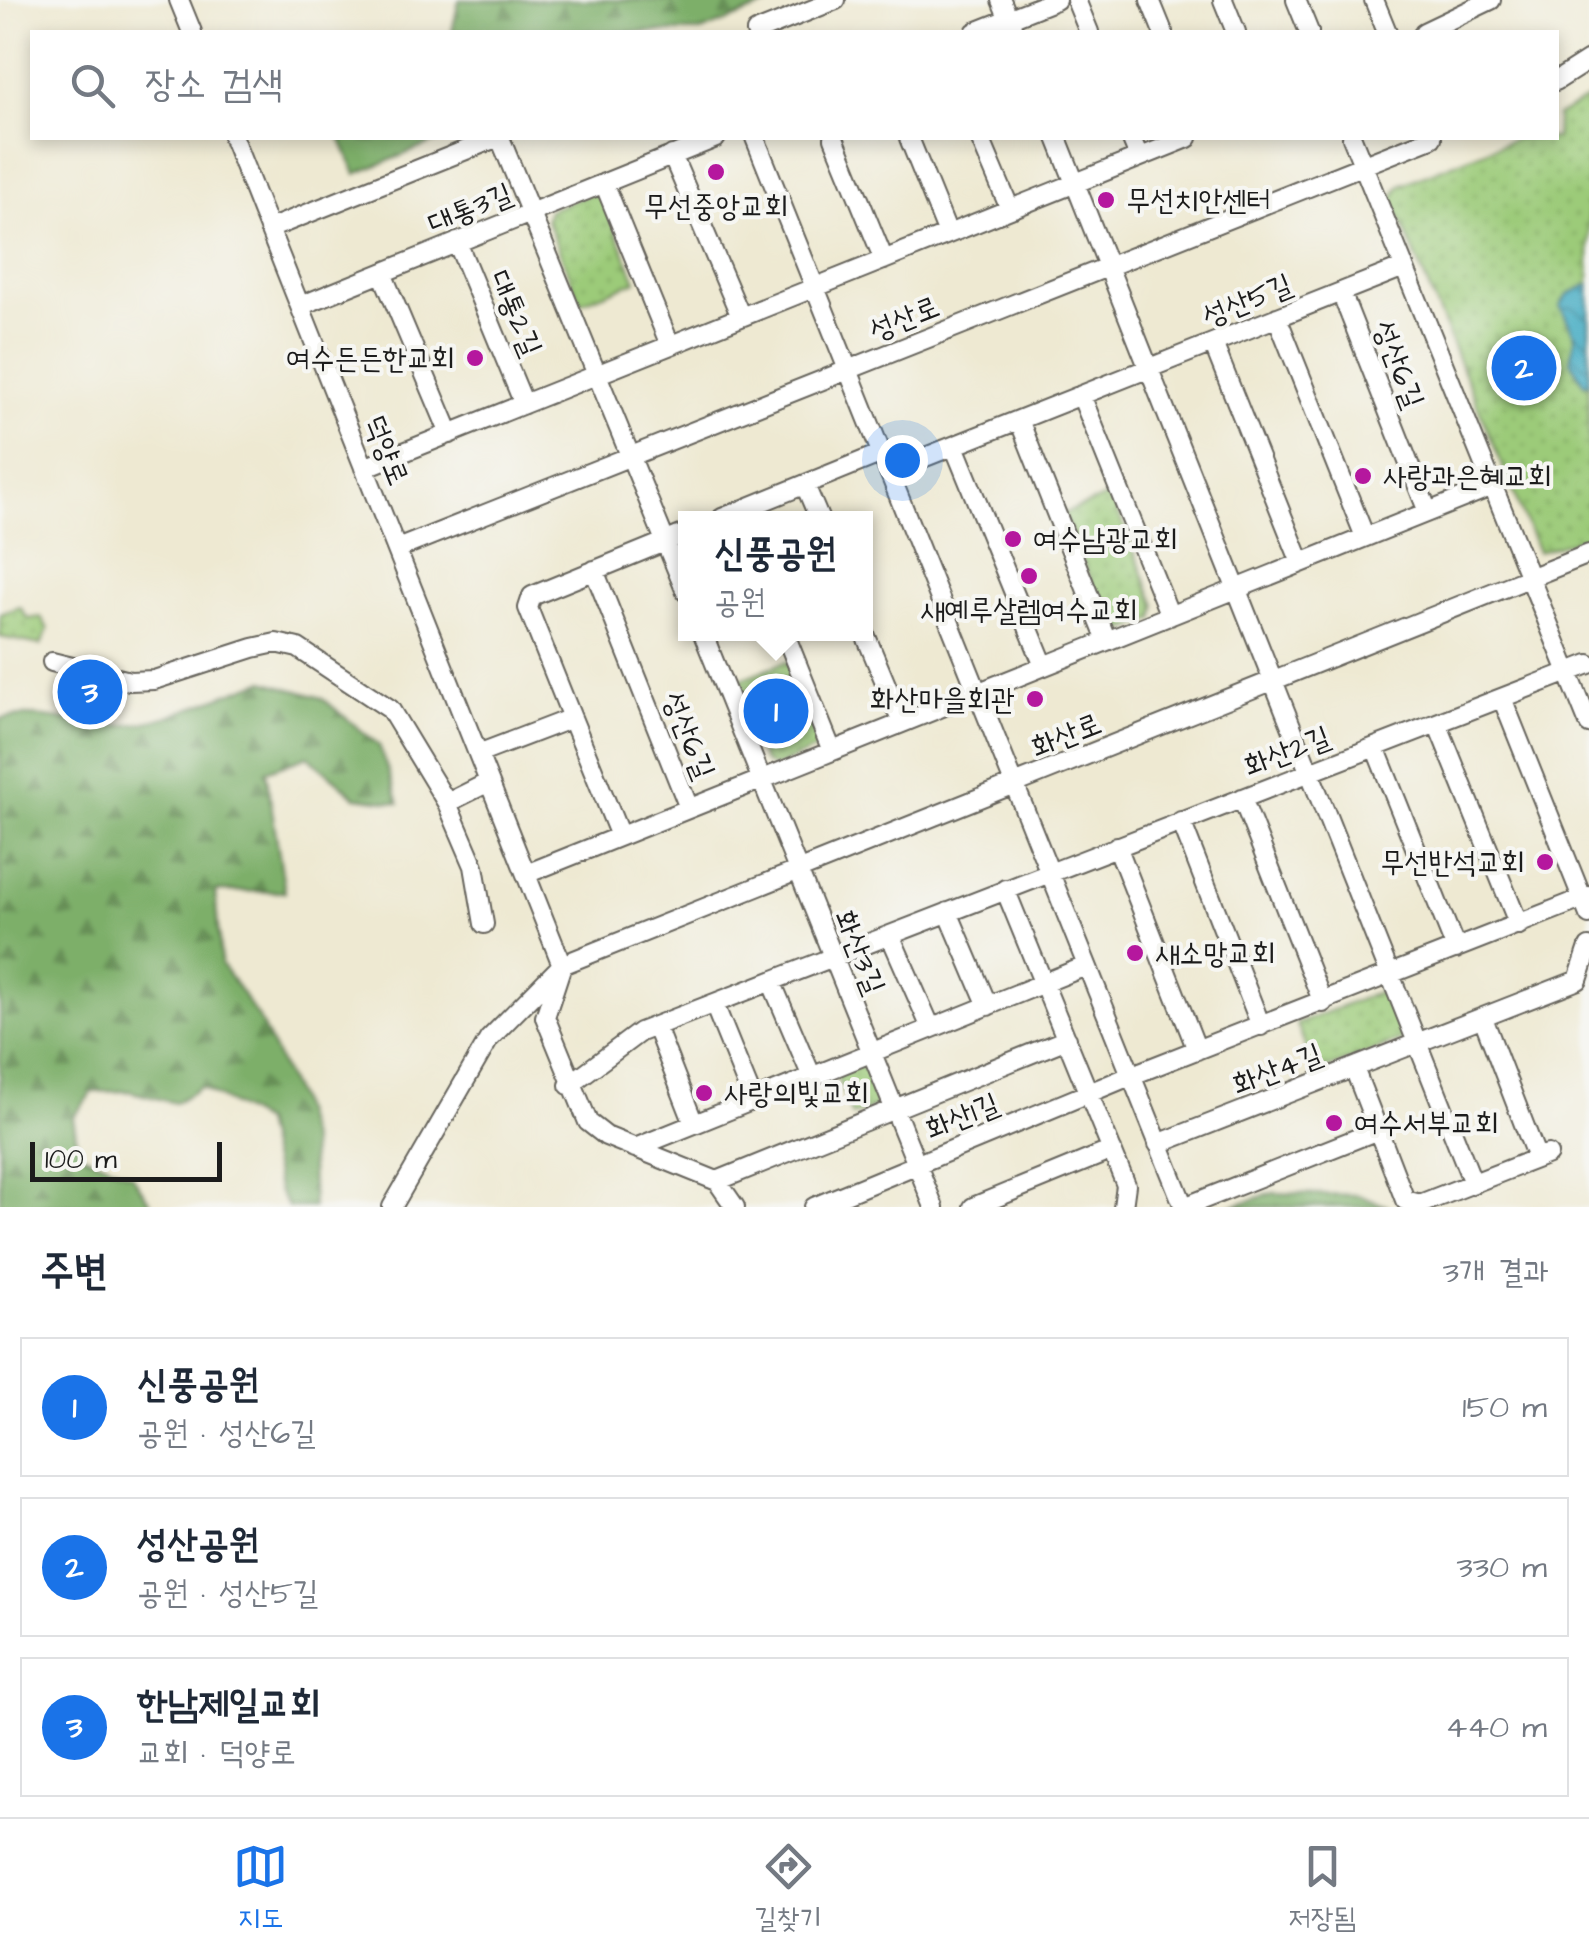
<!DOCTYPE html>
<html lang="ko">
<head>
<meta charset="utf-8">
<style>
  :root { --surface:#fff; --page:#f2f2f3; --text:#1f2937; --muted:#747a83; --line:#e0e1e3; --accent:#1a73e8 }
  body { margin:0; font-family:"Architects Daughter","Poor Story",sans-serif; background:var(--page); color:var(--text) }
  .scale { position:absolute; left:30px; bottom:25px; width:192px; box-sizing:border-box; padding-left:10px; border:5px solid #1c1c1c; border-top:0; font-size:28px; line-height:35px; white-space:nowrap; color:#1c1c1c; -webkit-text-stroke:8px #f6f6f2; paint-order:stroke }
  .you { position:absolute; left:902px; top:460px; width:35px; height:35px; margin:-25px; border:8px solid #fff; border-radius:50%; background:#1a73e8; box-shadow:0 0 0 15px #1a73e833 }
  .badge { display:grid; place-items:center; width:65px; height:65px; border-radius:50%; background:var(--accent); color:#fff; font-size:32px; font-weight:700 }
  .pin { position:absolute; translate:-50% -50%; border:5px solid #fff; box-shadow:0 2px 10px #0006 }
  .popup { position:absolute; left:678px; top:511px; width:195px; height:130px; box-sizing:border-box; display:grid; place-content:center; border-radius:0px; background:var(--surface); filter:drop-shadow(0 2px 8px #0005); font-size:32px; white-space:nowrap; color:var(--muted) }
  .popup b { font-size:38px; color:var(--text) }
  .popup::after { content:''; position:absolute; left:50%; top:100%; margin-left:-20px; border:20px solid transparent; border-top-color:var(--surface) }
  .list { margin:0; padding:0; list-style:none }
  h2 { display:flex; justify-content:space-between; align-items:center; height:130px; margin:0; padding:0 40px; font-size:42px }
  h2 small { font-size:32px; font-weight:400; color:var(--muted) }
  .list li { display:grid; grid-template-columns:65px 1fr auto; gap:30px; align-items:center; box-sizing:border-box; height:140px; margin:0 20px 20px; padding:0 20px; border:2px solid var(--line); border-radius:0px }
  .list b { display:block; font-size:38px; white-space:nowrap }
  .list p { margin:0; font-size:32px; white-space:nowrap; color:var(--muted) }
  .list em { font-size:32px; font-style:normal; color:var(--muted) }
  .icon { flex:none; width:55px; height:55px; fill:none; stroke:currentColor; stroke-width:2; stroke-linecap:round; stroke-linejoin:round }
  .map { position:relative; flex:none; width:1589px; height:1207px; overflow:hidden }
  .search { position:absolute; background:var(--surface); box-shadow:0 5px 15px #0003; left:30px; right:30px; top:30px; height:110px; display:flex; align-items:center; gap:25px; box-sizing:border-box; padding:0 35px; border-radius:0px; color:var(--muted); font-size:38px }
  .sheet { height:610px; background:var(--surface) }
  nav { display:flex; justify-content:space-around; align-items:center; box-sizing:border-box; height:140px; border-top:2px solid var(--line); background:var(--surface); font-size:28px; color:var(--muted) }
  nav a { display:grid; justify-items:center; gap:5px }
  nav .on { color:var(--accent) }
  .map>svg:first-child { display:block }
</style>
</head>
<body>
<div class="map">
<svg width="1589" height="1207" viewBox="0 0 1589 1207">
  <defs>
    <pattern id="forest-firs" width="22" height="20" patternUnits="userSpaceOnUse" patternTransform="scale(2.5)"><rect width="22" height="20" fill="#7daf69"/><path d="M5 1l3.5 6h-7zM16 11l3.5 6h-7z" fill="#668e56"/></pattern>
    <pattern id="park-dots" width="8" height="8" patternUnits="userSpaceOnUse" patternTransform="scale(2.5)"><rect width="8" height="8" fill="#9ccb79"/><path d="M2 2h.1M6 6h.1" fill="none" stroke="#86ae68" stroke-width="1.8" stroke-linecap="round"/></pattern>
    <pattern id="water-waves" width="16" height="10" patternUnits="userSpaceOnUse" patternTransform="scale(2.5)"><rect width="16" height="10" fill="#43abc3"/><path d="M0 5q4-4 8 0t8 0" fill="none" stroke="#378a9e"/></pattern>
  </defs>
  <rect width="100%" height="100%" fill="#f6f6f2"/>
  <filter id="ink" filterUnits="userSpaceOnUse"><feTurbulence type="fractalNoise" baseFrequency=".01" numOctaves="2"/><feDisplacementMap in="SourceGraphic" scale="20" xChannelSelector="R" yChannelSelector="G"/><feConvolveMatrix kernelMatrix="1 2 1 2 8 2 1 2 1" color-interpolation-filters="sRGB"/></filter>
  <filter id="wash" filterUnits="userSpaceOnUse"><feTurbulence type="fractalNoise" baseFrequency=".0048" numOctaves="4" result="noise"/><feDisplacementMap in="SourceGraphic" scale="40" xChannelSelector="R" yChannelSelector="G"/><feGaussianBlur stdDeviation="2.25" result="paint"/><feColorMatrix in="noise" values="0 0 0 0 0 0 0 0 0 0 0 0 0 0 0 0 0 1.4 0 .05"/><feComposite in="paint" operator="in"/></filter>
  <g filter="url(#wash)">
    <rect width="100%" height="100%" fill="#eee9d2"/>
    <path fill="url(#forest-firs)" stroke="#4c6642" stroke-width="2.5" d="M 459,0 L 780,0 L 701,32 L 452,32 Z
      M 340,138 L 445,138 L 356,174 Z
      M 264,681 L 322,698 L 379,745 L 399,803 L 356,797 L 308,756 L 266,771 L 285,892 L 215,891 L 221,964 L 258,1017 L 298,1101 L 310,1143 L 313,1207 L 288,1207 L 279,1193 L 263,1122 L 201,1087 L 175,1103 L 128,1091 L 92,1092 L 73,1118 L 79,1153 L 132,1175 L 153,1207 L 0,1207 L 0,719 C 38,709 84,727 124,725 C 169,723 219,694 264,681 Z
      M 1273,1193 L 1358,1195 L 1389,1207 L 1229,1207 Z"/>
    <path fill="url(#park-dots)" stroke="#5c744a" stroke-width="2.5" d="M 1589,98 L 1589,536 L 1538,552 L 1392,199 L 1400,185 L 1517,138 L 1556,138 L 1557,116 Z
      M 592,193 L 602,197 L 636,281 L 581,303 L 546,219 L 549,210 Z
      M 1111,495 L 1156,606 L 1154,619 L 1122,631 L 1109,624 L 1063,514 Z
      M 20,607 L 28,619 L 41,617 L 48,629 L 41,645 L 0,637 L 0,614 Z
      M 787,661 L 820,740 L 816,749 L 774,767 L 764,762 L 732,683 Z
      M 1379,992 L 1388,995 L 1404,1033 L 1401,1040 L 1316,1073 L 1297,1024 Z
      M 858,1066 L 866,1067 L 879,1098 L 875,1107 L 852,1116 L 836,1075 Z"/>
    <path fill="url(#water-waves)" stroke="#306470" stroke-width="2.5" d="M 1589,284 L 1589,383 L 1584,384 L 1570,360 L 1575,336 L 1560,306 L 1567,295 Z"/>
  </g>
  <g filter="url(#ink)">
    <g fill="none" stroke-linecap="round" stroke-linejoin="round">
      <g stroke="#66645c" stroke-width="22">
        <path id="minor" d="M 179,0 L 192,32
          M 1001,0 L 1014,32
          M 1076,0 L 1089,32
          M 1150,0 L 1163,32
          M 1223,0 L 1236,32
          M 1296,0 L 1309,32
          M 1374,0 L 1387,32
          M 756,32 L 836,0
          M 975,32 L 1056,0
          M 1424,32 L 1491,0
          M 1556,81 L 1589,60
          M 233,138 L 562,965
          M 500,138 L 686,592
          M 755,138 L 1184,1207
          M 834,138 L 884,260
          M 909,138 L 948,234
          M 980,138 L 1010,209
          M 1057,138 L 1473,1183
          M 1131,138 L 1139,157
          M 1352,138 L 1589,724
          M 672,155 L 741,317
          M 604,183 L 670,345
          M 269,229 L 496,138
          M 457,242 L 524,404
          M 382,273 L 450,434
          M 1341,292 L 1428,512
          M 300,306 L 716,138
          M 1277,317 L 1365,537
          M 1213,343 L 1301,563
          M 1081,395 L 1170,616
          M 1019,420 L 1107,641
          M 954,446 L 1044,666
          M 364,468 L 1188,138
          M 890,471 L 1404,267
          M 805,485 L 819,518
          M 722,518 L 882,453
          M 397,549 L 1432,138
          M 594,570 L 689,808
          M 703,634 L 934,1207
          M 785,634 L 832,751
          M 865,634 L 902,723
          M 52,662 L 130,681 L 154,680 L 253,648 L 276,643 L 298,648 L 390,709 L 447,803 L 489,782
          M 1502,698 L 1589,915
          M 572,718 L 620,836
          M 1437,723 L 1519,925
          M 1375,747 L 1456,949
          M 478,754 L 572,718 L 528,608 L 532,596 L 686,533
          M 1242,798 L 1323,1003
          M 447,803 L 474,866 L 484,924
          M 1181,821 L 1261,1026
          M 1117,846 L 1197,1050
          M 526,874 L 1493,486
          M 1005,889 L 1126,1185 L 1123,1207
          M 948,912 L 988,1006
          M 890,935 L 931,1028
          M 562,965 L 545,1017 L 588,1122 L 606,1136 L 717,1181 L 735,1207
          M 771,981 L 812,1077
          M 714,1004 L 753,1100
          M 1483,1018 L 1537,1158
          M 656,1027 L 694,1124
          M 1354,1068 L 1378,1130
          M 569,1085 L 640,1032 L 1589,664
          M 1158,1144 L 1578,980 L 1589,947
          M 635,1148 L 1086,966
          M 717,1181 L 1067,1039
          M 392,1207 L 489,1039 L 562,965 L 1589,554
          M 814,1207 L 1130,1076 L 1589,896
          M 973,1207 L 1112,1150
          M 1184,1207 L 1378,1130 L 1405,1200 L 1420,1204 L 1548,1154"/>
      </g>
      <use href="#minor" stroke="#fff" stroke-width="18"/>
    </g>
  </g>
  <g fill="#b5179e" stroke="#f6f6f2" stroke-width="4">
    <circle cx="716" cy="172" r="10"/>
    <circle cx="1106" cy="200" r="10"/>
    <circle cx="475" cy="358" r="10"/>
    <circle cx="1363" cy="476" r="10"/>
    <circle cx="1013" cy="539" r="10"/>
    <circle cx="1029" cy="576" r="10"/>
    <circle cx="1035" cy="699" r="10"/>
    <circle cx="1545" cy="862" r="10"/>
    <circle cx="1135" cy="953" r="10"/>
    <circle cx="704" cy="1093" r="10"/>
    <circle cx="1334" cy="1123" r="10"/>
  </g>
  <g text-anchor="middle" stroke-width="8" stroke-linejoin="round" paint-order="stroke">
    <g font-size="30" fill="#1c1c1c" stroke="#f6f6f2" text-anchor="start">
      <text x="1126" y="210">무선치안센터</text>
      <text x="716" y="216" text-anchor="middle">무선중앙교회</text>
      <text x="455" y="368" text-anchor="end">여수든든한교회</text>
      <text x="1383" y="486">사랑과은혜교회</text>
      <text x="1033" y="549">여수남광교회</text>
      <text x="1029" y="620" text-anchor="middle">새예루살렘여수교회</text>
      <text x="1015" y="709" text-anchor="end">화산마을회관</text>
      <text x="1525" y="872" text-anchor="end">무선반석교회</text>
      <text x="1155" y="963">새소망교회</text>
      <text x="724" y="1103">사랑의빛교회</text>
      <text x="1354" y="1133">여수서부교회</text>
    </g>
    <g font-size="30" fill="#1c1c1c" stroke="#f6f6f2">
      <text transform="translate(470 208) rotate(-22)" y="10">대통3길</text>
      <text transform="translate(1247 300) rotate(-22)" y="10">성산5길</text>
      <text transform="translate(516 313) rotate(67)" y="10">대통2길</text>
      <text transform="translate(904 318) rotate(-22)" y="10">성산로</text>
      <text transform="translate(1399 364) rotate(69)" y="10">성산6길</text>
      <text transform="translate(387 450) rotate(68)" y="10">덕양로</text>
      <text transform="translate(689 735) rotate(68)" y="10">성산6길</text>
      <text transform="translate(1066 735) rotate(-22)" y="10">화산로</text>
      <text transform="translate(1287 751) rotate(-21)" y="10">화산2길</text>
      <text transform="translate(860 952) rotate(68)" y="10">화산3길</text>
      <text transform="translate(1277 1069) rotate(-21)" y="10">화산4길</text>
      <text transform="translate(962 1116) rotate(-22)" y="10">화산1길</text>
    </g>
  </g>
</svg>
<div class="scale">100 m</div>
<div class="you"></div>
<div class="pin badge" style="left:776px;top:711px">1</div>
<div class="popup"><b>신풍공원</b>공원</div>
<div class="pin badge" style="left:1524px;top:368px">2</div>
<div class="pin badge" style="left:90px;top:692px">3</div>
<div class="search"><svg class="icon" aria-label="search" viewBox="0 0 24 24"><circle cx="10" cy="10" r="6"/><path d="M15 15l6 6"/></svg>장소 검색</div>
</div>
<section class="sheet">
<h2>주변<small>3개 결과</small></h2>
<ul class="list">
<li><span class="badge">1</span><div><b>신풍공원</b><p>공원 · 성산6길</p></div><em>150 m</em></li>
<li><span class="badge">2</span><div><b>성산공원</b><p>공원 · 성산5길</p></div><em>330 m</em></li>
<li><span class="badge">3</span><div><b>한남제일교회</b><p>교회 · 덕양로</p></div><em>440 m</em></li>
</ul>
</section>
<nav>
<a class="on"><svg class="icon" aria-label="map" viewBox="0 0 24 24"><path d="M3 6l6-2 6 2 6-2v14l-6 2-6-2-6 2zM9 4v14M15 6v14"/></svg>지도</a>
<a><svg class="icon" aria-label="directions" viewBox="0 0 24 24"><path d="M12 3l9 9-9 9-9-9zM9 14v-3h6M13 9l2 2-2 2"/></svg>길찾기</a>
<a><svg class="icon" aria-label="saved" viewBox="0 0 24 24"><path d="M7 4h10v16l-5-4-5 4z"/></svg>저장됨</a>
</nav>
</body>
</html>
